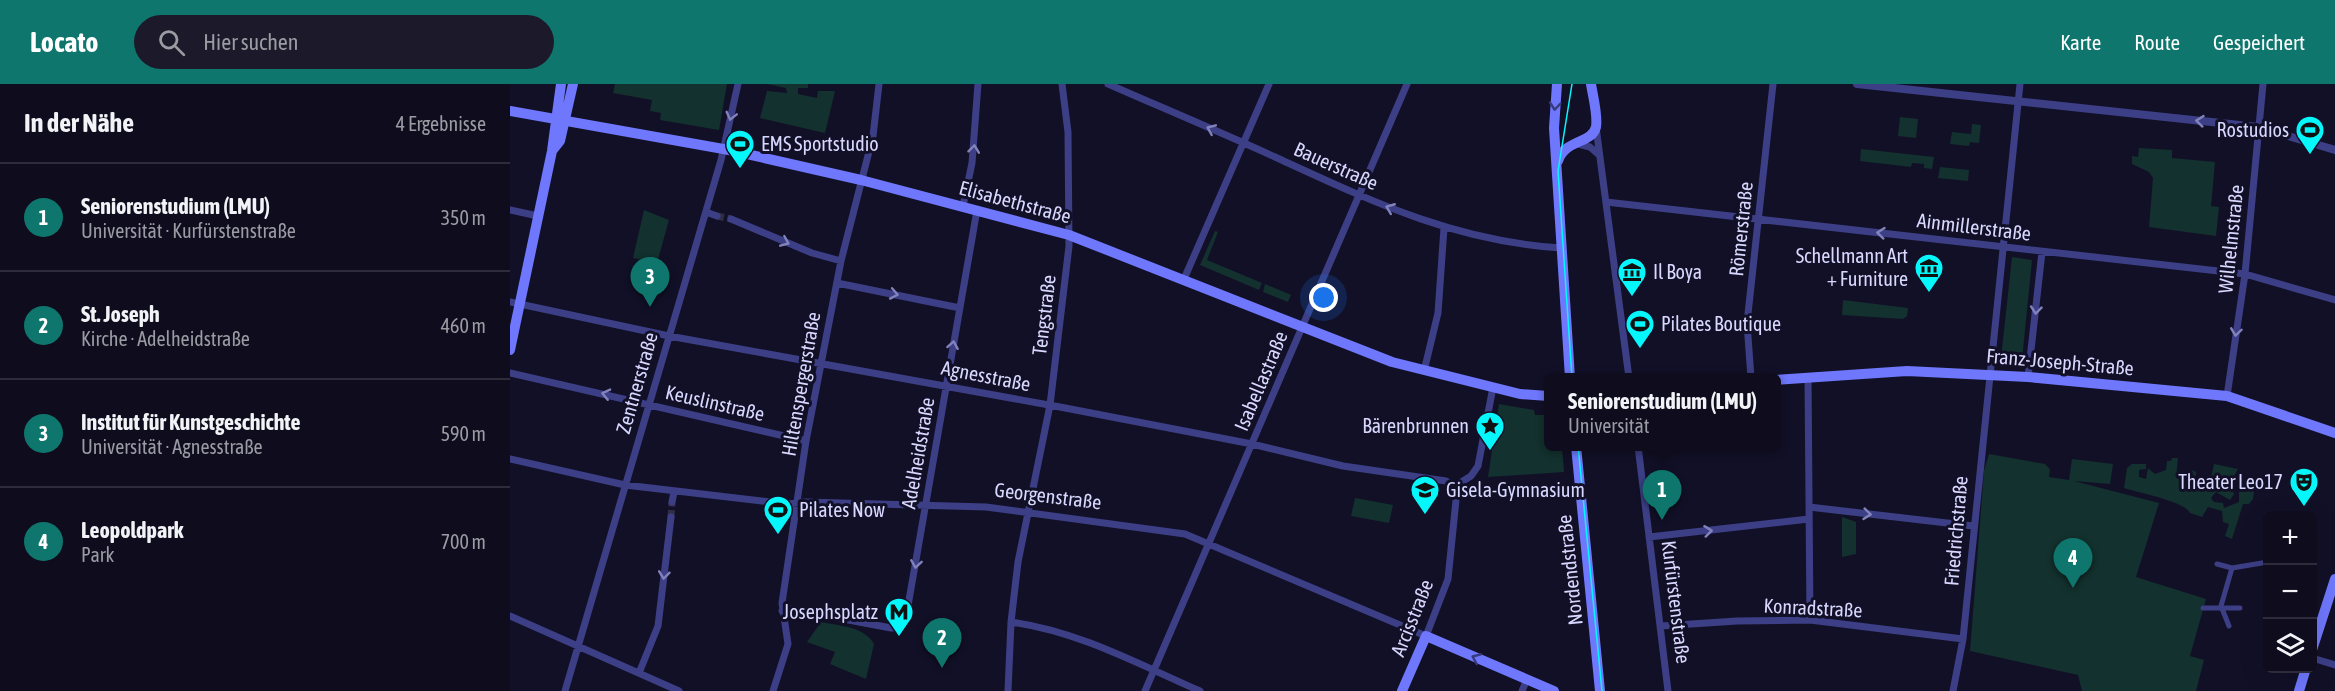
<!DOCTYPE html>
<html lang="de">
<head>
<meta charset="utf-8">
<style>
  :root { --surface:#0e0c1d; --page:#1c1a2a; --text:#f1f3f6; --muted:#9b9ba4; --line:#2e2c3b; --accent:#0f766e }
  body { margin:0; font-family:"Asap Condensed",sans-serif; background:var(--page); color:var(--text) }
  .controls { position:absolute; right:18px; bottom:18px; display:grid; overflow:hidden; border-radius:9px; box-shadow:0 6px 24px #0002 }
  .controls button { width:54px; height:54px; display:grid; place-items:center; padding:0; border:0; border-bottom:2px solid var(--line); background:var(--surface); color:var(--text); font:30px sans-serif }
  .you { position:absolute; left:814px; top:214px; width:21px; height:21px; margin:-15px; border:4px solid #fff; border-radius:50%; background:#1a73e8; box-shadow:0 0 0 9px #1a73e833 }
  .badge { display:grid; place-items:center; width:39px; height:39px; border-radius:50%; background:var(--accent); color:#fff; font-size:20px; font-weight:700 }
  .pin { position:absolute; translate:-50% -50px; filter:drop-shadow(0 2px 3px #0008) }
  .pin::after { content:''; position:absolute; top:32px; width:21px; height:18px; background:inherit; clip-path:polygon(0 0,100% 0,50% 100%) }
  .popup { position:absolute; left:1034px; top:289px; width:237px; height:78px; box-sizing:border-box; display:grid; place-content:center; border-radius:9px; background:var(--surface); filter:drop-shadow(0 2px 4px #0005); font-size:20px; white-space:nowrap; color:var(--muted) }
  .popup b { font-size:22px; color:var(--text) }
  .popup::after { content:''; position:absolute; left:50%; top:100%; margin-left:-12px; border:12px solid transparent; border-top-color:var(--surface) }
  .list { margin:0; padding:0; list-style:none }
  h2 { display:flex; justify-content:space-between; align-items:center; height:78px; margin:0; padding:0 24px; font-size:26px }
  h2 small { font-size:20px; font-weight:400; color:var(--muted) }
  .list li { display:grid; grid-template-columns:39px 1fr auto; gap:18px; align-items:center; box-sizing:border-box; height:108px; padding:0 24px; border-top:2px solid var(--line) }
  .list b { display:block; font-size:22px; white-space:nowrap }
  .list p { margin:0; font-size:20px; white-space:nowrap; color:var(--muted) }
  .list em { font-size:20px; font-style:normal; color:var(--muted) }
  .icon { flex:none; width:33px; height:33px; fill:none; stroke:currentColor; stroke-width:2; stroke-linecap:round; stroke-linejoin:round }
  .map { position:relative; flex:none; width:1825px; height:607px; overflow:hidden }
  header { display:flex; align-items:center; gap:36px; box-sizing:border-box; height:84px; padding:0 30px; background:var(--accent); color:#fff }
  header strong { font-size:28px }
  nav { display:flex; gap:33px; margin-inline-start:auto; font-size:21px }
  .search { width:420px; height:54px; background:var(--page); display:flex; align-items:center; gap:15px; box-sizing:border-box; padding:0 21px; border-radius:33px; color:var(--muted); font-size:22px }
  main { display:flex }
  aside { flex:1; background:var(--surface) }
  .map>svg:first-child { display:block }
</style>
</head>
<body>
<header>
<strong>Locato</strong>
<div class="search"><svg class="icon" aria-label="search" viewBox="0 0 24 24"><circle cx="10" cy="10" r="6"/><path d="M15 15l6 6"/></svg>Hier suchen</div>
<nav><a>Karte</a><a>Route</a><a>Gespeichert</a></nav>
</header>
<main>
<aside>
<h2>In der Nähe<small>4 Ergebnisse</small></h2>
<ul class="list">
<li><span class="badge">1</span><div><b>Seniorenstudium (LMU)</b><p>Universität · Kurfürstenstraße</p></div><em>350 m</em></li>
<li><span class="badge">2</span><div><b>St. Joseph</b><p>Kirche · Adelheidstraße</p></div><em>460 m</em></li>
<li><span class="badge">3</span><div><b>Institut für Kunstgeschichte</b><p>Universität · Agnesstraße</p></div><em>590 m</em></li>
<li><span class="badge">4</span><div><b>Leopoldpark</b><p>Park</p></div><em>700 m</em></li>
</ul>
</aside>
<div class="map">
<svg width="1825" height="607" viewBox="0 0 1825 607">
  <rect width="100%" height="100%" fill="#121027"/>
  <path fill="#13312e" d="M 105,0 L 217,0 L 209,46 L 150,36 L 151,29 L 140,27 L 142,16 L 103,9 Z
    M 257,0 L 298,0 L 298,4 L 288,4 L 288,10 L 307,14 L 308,7 L 325,7 L 315,49 L 250,34 L 257,7 L 277,9 L 276,4 Z
    M 1390,33 L 1408,35 L 1406,54 L 1388,52 Z
    M 1462,40 L 1471,41 L 1469,59 L 1460,58 L 1459,62 L 1440,60 L 1442,48 L 1461,50 Z
    M 1629,64 L 1662,66 L 1662,74 L 1705,78 L 1701,122 L 1709,123 L 1706,152 L 1639,143 L 1643,94 L 1639,88 L 1622,80 L 1622,72 L 1628,73 Z
    M 1351,65 L 1424,73 L 1422,85 L 1414,84 L 1414,80 L 1402,79 L 1401,83 L 1350,77 Z
    M 1430,83 L 1459,86 L 1458,97 L 1428,94 Z
    M 134,126 L 159,136 L 147,179 L 123,174 Z
    M 705,147 L 708,148 L 697,176 L 752,199 L 749,206 L 690,181 Z
    M 1502,173 L 1522,176 L 1512,276 L 1491,274 Z
    M 755,200 L 781,211 L 778,218 L 753,208 Z
    M 1333,216 L 1398,224 L 1397,232 L 1393,235 L 1332,231 Z
    M 989,320 L 1024,326 L 1025,331 L 1038,331 L 1038,362 L 1052,363 L 1054,388 L 978,393 Z
    M 1479,370 L 1535,380 L 1540,385 L 1539,393 L 1559,396 L 1562,375 L 1603,380 L 1600,400 L 1564,397 L 1649,419 L 1626,493 L 1696,515 L 1680,572 L 1694,576 L 1686,607 L 1572,607 L 1568,591 L 1460,567 L 1474,387 Z
    M 1662,374 L 1668,374 L 1666,394 L 1676,397 L 1682,386 L 1686,388 L 1686,395 L 1693,401 L 1700,398 L 1704,380 L 1728,385 L 1720,399 L 1724,410 L 1720,416 L 1706,408 L 1701,414 L 1704,418 L 1713,419 L 1714,424 L 1729,418 L 1729,406 L 1736,402 L 1744,407 L 1743,415 L 1739,420 L 1733,420 L 1722,455 L 1715,452 L 1719,440 L 1713,438 L 1712,427 L 1698,423 L 1692,433 L 1680,429 C 1674,417 1629,409 1614,404 L 1617,384 L 1622,380 L 1636,380 L 1636,385 L 1629,386 L 1629,393 L 1636,395 L 1638,384 L 1645,390 L 1656,386 L 1657,377 L 1661,377 Z
    M 845,414 L 883,421 L 879,439 L 841,432 Z
    M 1332,433 L 1346,438 L 1346,470 L 1332,473 Z
    M 311,538 C 329,542 354,542 364,560 L 356,595 L 320,580 L 325,568 L 297,558 Z"/>
  <g fill="none" stroke-linecap="round" stroke-linejoin="round">
    <path stroke="#302e47" stroke-width="7" stroke-dasharray="7 3.5" stroke-linecap="butt" d="M 207,132 L 221,135
      M 161,433 L 162,418"/>
    <path stroke="#3c3f86" stroke-width="5" d="M 1707,480 L 1722,484
      M 1693,524 L 1730,524
      M 1719,542 L 1711,522 L 1722,484 L 1758,478"/>
    <path stroke="#3c3f86" stroke-width="7" d="M 598,0 C 653,24 710,48 765,73 C 861,117 943,157 1051,164
      M 1086,43 L 1119,294
      M 1068,60 L 1080,63 L 1089,71
      M 1096,118 L 1735,190 L 1825,216
      M 453,122 L 462,79 L 468,0
      M 0,126 L 28,132
      M 196,128 L 207,132
      M 221,135 L 302,169 L 331,177
      M 674,195 L 759,0
      M 327,199 L 450,224
      M 0,218 L 159,252 L 550,323 L 742,360 L 833,382 L 936,397 L 945,402
      M 914,287 L 928,229 L 934,144
      M 0,289 L 296,357
      M 1298,293 L 1300,536
      M 1518,293 L 1532,168
      M 1241,294 L 1237,239 L 1263,0
      M 1717,312 L 1735,190 L 1753,0
      M 1128,362 L 1158,607
      M 0,375 L 115,401 L 278,420 L 295,418 L 476,423 L 675,450 L 916,552 L 938,495 L 946,416 L 945,402
      M 945,402 L 961,392 L 968,382 L 983,303
      M 162,418 L 164,408
      M 1299,423 L 1463,442
      M 1139,453 L 1299,435
      M 272,527 L 280,525 L 381,544 L 388,544 L 395,539 L 467,126
      M 0,532 L 169,607
      M 501,538 C 568,547 628,580 690,607
      M 1151,542 L 1227,537 L 1300,536 L 1453,555
      M 1802,574 L 1825,581
      M 129,589 L 148,542 L 161,433
      M 55,607 L 211,76 L 228,0
      M 263,607 L 278,560 L 272,519 L 296,357 L 331,177 L 363,52 L 369,0
      M 498,607 L 501,538 L 508,478 L 540,321 L 559,162 L 558,48 L 552,0
      M 635,607 L 897,0
      M 1012,607 L 1017,595
      M 1443,607 L 1453,555 L 1510,0"/>
    <path stroke="#3c3f86" stroke-width="8" d="M 1347,0 L 1748,43 L 1825,66"/>
    <path stroke="#6f78fd" stroke-width="10" d="M 1047,0 L 1044,44 L 1060,294
      M 0,27 L 219,66 L 351,96 L 559,151 L 882,278 L 1010,310 L 1038,312
      M 42,67 L 50,57 L 63,0
      M 1048,77 C 1055,55 1082,60 1086,43 C 1088,31 1083,13 1081,0
      M 0,266 L 42,67 L 51,0
      M 1266,296 L 1397,287 L 1518,293 L 1717,312 L 1825,349
      M 1066,362 L 1090,607
      M 1802,566 L 1825,495
      M 892,607 L 916,552 L 1044,607
      M 1789,607 L 1796,584"/>
    <path stroke="#06f7fb" stroke-width="1.5" d="M 1062,294 L 1048,87 L 1062,0
      M 1068,362 L 1092,607"/>
  </g>
  <defs><path id="oneway-chevron" d="M-2-3.5L2.5 0L-2 3.5" fill="none" stroke-width="1.6" stroke-linecap="round" stroke-linejoin="round" transform="scale(1.5)"/></defs>
  <g stroke="#373a7d">
    <use href="#oneway-chevron" transform="translate(1045 22) rotate(95)"/>
    <use href="#oneway-chevron" transform="translate(966 574) rotate(-157)"/>
  </g>
  <g stroke="#8283bc">
    <use href="#oneway-chevron" transform="translate(221 32) rotate(104)"/>
    <use href="#oneway-chevron" transform="translate(1690 37) rotate(-174)"/>
    <use href="#oneway-chevron" transform="translate(701 45) rotate(-157)"/>
    <use href="#oneway-chevron" transform="translate(464 65) rotate(-83)"/>
    <use href="#oneway-chevron" transform="translate(880 124) rotate(-158)"/>
    <use href="#oneway-chevron" transform="translate(1371 149) rotate(-174)"/>
    <use href="#oneway-chevron" transform="translate(275 158) rotate(23)"/>
    <use href="#oneway-chevron" transform="translate(384 210) rotate(11)"/>
    <use href="#oneway-chevron" transform="translate(1526 226) rotate(96)"/>
    <use href="#oneway-chevron" transform="translate(1726 248) rotate(98)"/>
    <use href="#oneway-chevron" transform="translate(443 261) rotate(-80)"/>
    <use href="#oneway-chevron" transform="translate(96 310) rotate(-167)"/>
    <use href="#oneway-chevron" transform="translate(1357 430) rotate(6)"/>
    <use href="#oneway-chevron" transform="translate(1198 447) rotate(-7)"/>
    <use href="#oneway-chevron" transform="translate(406 480) rotate(99)"/>
    <use href="#oneway-chevron" transform="translate(154 491) rotate(97)"/>
  </g>
  <defs>
    <g id="stadium-pin" transform="scale(1.5)"><path d="M0 17L-7.5 6A9.5 9.5 0 1 1 7.5 6Z" fill="#06f7fb" stroke="#121027"/><path d="M0-5a6.5 5 0 1 0 0 10a6.5 5 0 1 0 0-10ZM-3.5-1.8h7v3.6h-7Z" fill="#111"/></g>
    <g id="museum-pin" transform="scale(1.5)"><path d="M0 17L-7.5 6A9.5 9.5 0 1 1 7.5 6Z" fill="#06f7fb" stroke="#121027"/><path d="M0-6L6-3V-2H-6V-3ZM-5-1h2V3h-2ZM-1-1h2V3h-2ZM3-1h2V3H3ZM-6 4H6V6H-6Z" fill="#111"/></g>
    <g id="sight-pin" transform="scale(1.5)"><path d="M0 17L-7.5 6A9.5 9.5 0 1 1 7.5 6Z" fill="#06f7fb" stroke="#121027"/><path d="M0-6L1.8-2.2L6-1.7L2.9 1.2L3.7 5.4L0 3.3L-3.7 5.4L-2.9 1.2L-6-1.7L-1.8-2.2Z" fill="#111"/></g>
    <g id="theatre-pin" transform="scale(1.5)"><path d="M0 17L-7.5 6A9.5 9.5 0 1 1 7.5 6Z" fill="#06f7fb" stroke="#121027"/><path d="M-5-5.5Q0-4 5-5.5V0Q5 5 0 6Q-5 5-5 0ZM-3.3-2.5H-1v1.5H-3.3ZM1-2.5H3.3v1.5H1ZM-2.8 1Q0 5.5 2.8 1Z" fill="#111"/></g>
    <g id="school-pin" transform="scale(1.5)"><path d="M0 17L-7.5 6A9.5 9.5 0 1 1 7.5 6Z" fill="#06f7fb" stroke="#121027"/><path d="M0-5L7-2L0 1L-7-2ZM-4 1L0 2.5L4 1V4Q0 6-4 4Z" fill="#111"/></g>
    <g id="metro-pin" transform="scale(1.5)"><path d="M0 17L-7.5 6A9.5 9.5 0 1 1 7.5 6Z" fill="#06f7fb" stroke="#121027"/><path d="M-5.5 5V-5H-3L0 0L3-5H5.5V5H3V-.5L0 4L-3-.5V5Z" fill="#111"/></g>
  </defs>
  <g fill-rule="evenodd">
    <use href="#stadium-pin" x="1800" y="46"/>
    <use href="#stadium-pin" x="230" y="60"/>
    <use href="#museum-pin" x="1419" y="184"/>
    <use href="#museum-pin" x="1122" y="188"/>
    <use href="#stadium-pin" x="1130" y="240"/>
    <use href="#sight-pin" x="980" y="342"/>
    <use href="#theatre-pin" x="1794" y="398"/>
    <use href="#school-pin" x="915" y="406"/>
    <use href="#stadium-pin" x="268" y="426"/>
    <use href="#metro-pin" x="389" y="528"/>
  </g>
  <g text-anchor="middle" stroke-width="6" stroke-linejoin="round" paint-order="stroke">
    <g font-size="20" fill="#d8d7fe" stroke="#121027" text-anchor="end">
      <text x="1779" y="53">Rostudios</text>
      <text x="251" y="67" text-anchor="start">EMS Sportstudio</text>
      <text x="1398" y="179">Schellmann Art<tspan x="1398" dy="23">+ Furniture</tspan></text>
      <text x="1143" y="195" text-anchor="start">Il Boya</text>
      <text x="1151" y="247" text-anchor="start">Pilates Boutique</text>
      <text x="959" y="349">Bärenbrunnen</text>
      <text x="1773" y="405">Theater Leo17</text>
      <text x="936" y="413" text-anchor="start">Gisela-Gymnasium</text>
      <text x="289" y="433" text-anchor="start">Pilates Now</text>
      <text x="368" y="535">Josephsplatz</text>
    </g>
    <g font-size="20" fill="#d8d7fe" stroke="#121027">
      <text transform="translate(826 82) rotate(24)" y="7">Bauerstraße</text>
      <text transform="translate(505 118) rotate(15)" y="7">Elisabethstraße</text>
      <text transform="translate(1464 143) rotate(7)" y="7">Ainmillerstraße</text>
      <text transform="translate(1231 145) rotate(-84)" y="7">Römerstraße</text>
      <text transform="translate(1721 155) rotate(-84)" y="7">Wilhelmstraße</text>
      <text transform="translate(534 231) rotate(-83)" y="7">Tengstraße</text>
      <text transform="translate(1550 278) rotate(5)" y="7">Franz-Joseph-Straße</text>
      <text transform="translate(476 292) rotate(11)" y="7">Agnesstraße</text>
      <text transform="translate(751 297) rotate(-67)" y="7">Isabellastraße</text>
      <text transform="translate(127 299) rotate(-74)" y="7">Zentnerstraße</text>
      <text transform="translate(291 300) rotate(-80)" y="7">Hiltenspergerstraße</text>
      <text transform="translate(205 319) rotate(13)" y="7">Keuslinstraße</text>
      <text transform="translate(408 369) rotate(-80)" y="7">Adelheidstraße</text>
      <text transform="translate(538 412) rotate(7)" y="7">Georgenstraße</text>
      <text transform="translate(1446 447) rotate(-85)" y="7">Friedrichstraße</text>
      <text transform="translate(1060 486) rotate(-96)" y="7">Nordendstraße</text>
      <text transform="translate(1166 518) rotate(83)" y="7">Kurfürstenstraße</text>
      <text transform="translate(1303 524) rotate(3)" y="7">Konradstraße</text>
      <text transform="translate(902 534) rotate(-68)" y="7">Arcisstraße</text>
    </g>
  </g>
</svg>
<div class="controls">
<button>+</button>
<button>−</button>
<button><svg class="icon" aria-label="layers" viewBox="0 0 24 24"><path d="M12 4l9 5-9 5-9-5zM3 14l9 5 9-5"/></svg></button>
</div>
<div class="you"></div>
<div class="pin badge" style="left:1152px;top:436px">1</div>
<div class="popup"><b>Seniorenstudium (LMU)</b>Universität</div>
<div class="pin badge" style="left:432px;top:584px">2</div>
<div class="pin badge" style="left:140px;top:223px">3</div>
<div class="pin badge" style="left:1563px;top:504px">4</div>
</div>
</main>
</body>
</html>
